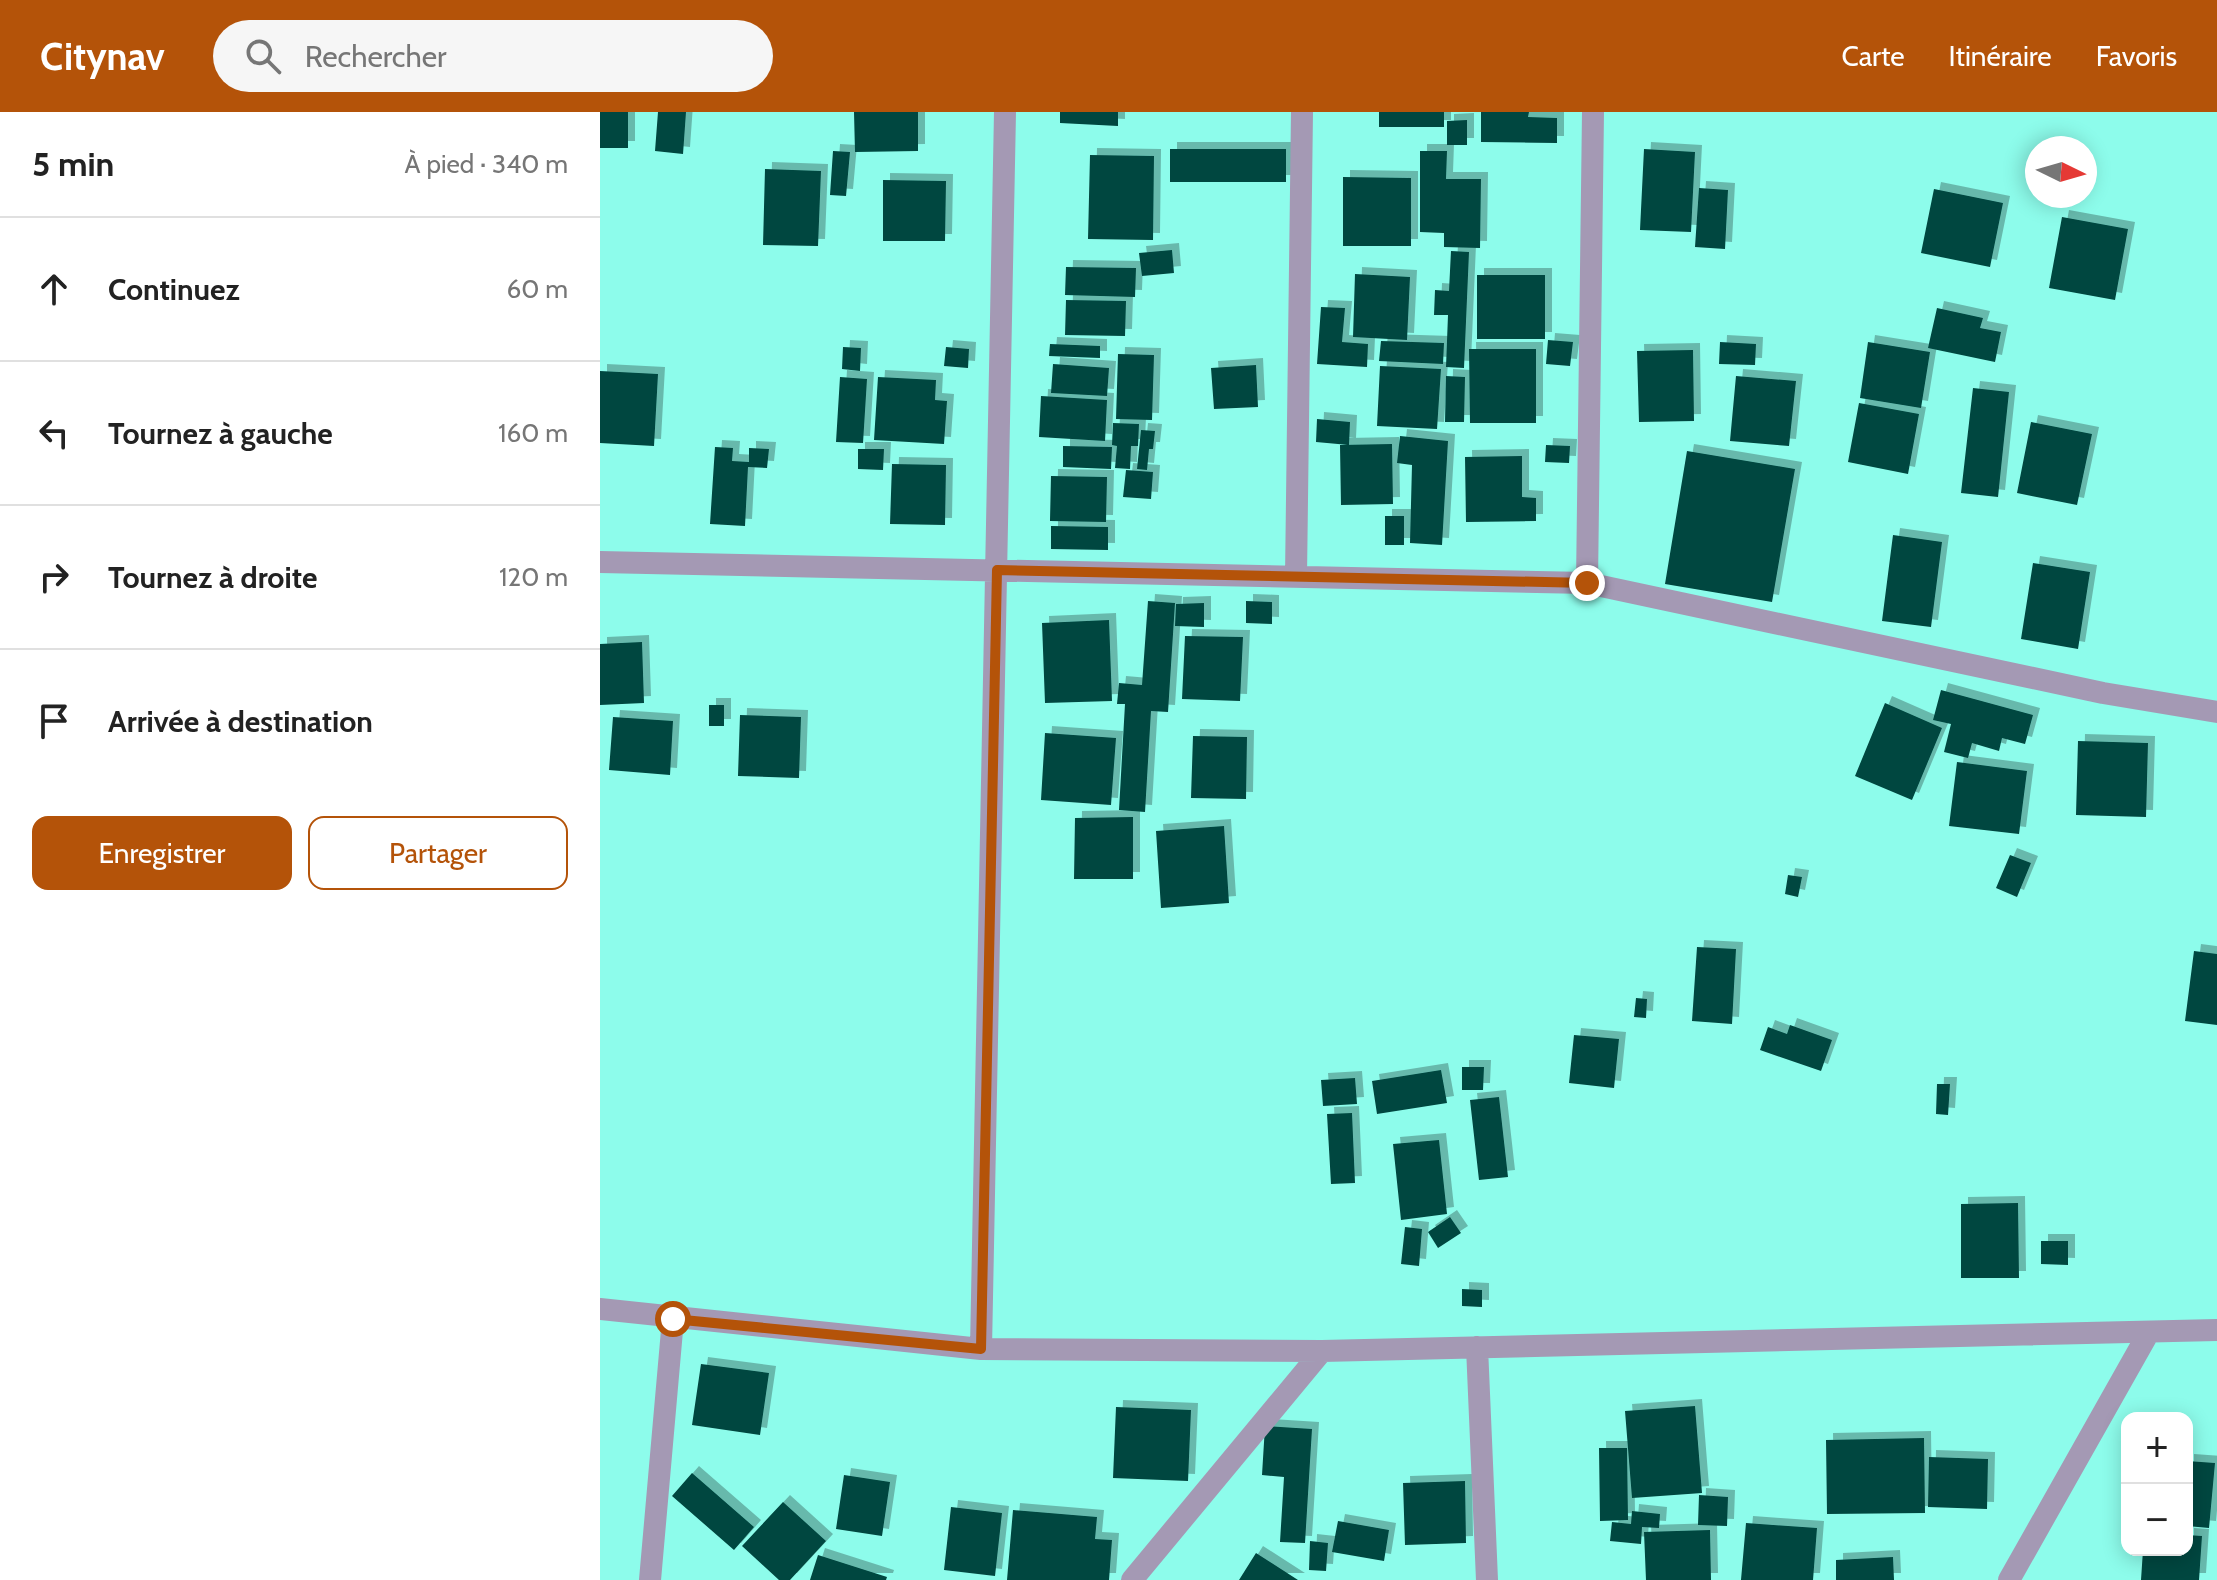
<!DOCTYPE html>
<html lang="fr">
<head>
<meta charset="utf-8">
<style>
  :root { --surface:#fff; --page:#f6f6f6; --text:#222; --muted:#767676; --line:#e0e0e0; --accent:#b45309 }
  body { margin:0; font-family:Cabin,sans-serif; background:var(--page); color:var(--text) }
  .controls { position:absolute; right:24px; bottom:24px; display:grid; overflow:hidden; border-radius:16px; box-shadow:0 4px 20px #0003 }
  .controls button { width:72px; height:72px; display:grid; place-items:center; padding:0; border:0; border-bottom:2px solid var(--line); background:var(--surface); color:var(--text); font:40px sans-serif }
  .compass { position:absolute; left:1425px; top:24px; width:72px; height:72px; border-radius:50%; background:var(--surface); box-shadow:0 4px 20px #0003; rotate:95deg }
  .stop { position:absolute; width:24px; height:24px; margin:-18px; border:6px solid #b45309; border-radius:50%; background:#fff }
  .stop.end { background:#b45309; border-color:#fff; box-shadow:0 2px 8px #0008 }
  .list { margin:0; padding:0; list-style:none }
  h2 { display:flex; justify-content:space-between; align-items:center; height:104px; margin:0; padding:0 32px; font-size:34px }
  h2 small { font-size:26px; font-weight:400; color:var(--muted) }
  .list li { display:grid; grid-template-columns:52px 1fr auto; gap:24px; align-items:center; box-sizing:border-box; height:144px; padding:0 32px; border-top:2px solid var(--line) }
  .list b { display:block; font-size:30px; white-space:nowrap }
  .list em { font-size:26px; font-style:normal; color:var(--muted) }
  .actions { display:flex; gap:16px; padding:24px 32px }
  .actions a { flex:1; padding:18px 0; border:2px solid var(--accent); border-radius:16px; text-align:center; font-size:28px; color:var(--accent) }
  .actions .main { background:var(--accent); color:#fff }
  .icon { flex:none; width:44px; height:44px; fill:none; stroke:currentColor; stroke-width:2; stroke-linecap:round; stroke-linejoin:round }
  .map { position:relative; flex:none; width:1617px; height:1468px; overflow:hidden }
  header { display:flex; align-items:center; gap:48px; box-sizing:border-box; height:112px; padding:0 40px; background:var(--accent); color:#fff }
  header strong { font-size:38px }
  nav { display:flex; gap:44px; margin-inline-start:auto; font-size:28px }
  .search { width:560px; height:72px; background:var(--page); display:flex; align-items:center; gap:20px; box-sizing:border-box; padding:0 28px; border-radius:44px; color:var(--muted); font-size:30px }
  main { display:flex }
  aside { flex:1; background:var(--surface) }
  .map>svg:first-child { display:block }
</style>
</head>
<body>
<header>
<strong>Citynav</strong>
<div class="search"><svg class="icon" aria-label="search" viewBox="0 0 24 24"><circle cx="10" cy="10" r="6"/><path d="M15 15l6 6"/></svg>Rechercher</div>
<nav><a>Carte</a><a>Itinéraire</a><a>Favoris</a></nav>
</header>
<main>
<aside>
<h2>5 min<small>À pied · 340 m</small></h2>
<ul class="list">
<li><svg class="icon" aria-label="ahead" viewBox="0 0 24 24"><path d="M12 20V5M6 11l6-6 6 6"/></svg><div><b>Continuez</b></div><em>60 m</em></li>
<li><svg class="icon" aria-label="left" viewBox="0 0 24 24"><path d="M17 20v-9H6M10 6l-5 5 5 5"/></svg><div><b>Tournez à gauche</b></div><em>160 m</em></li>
<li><svg class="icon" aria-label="right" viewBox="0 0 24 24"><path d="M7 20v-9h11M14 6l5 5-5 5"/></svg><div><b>Tournez à droite</b></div><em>120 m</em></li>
<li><svg class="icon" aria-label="arrive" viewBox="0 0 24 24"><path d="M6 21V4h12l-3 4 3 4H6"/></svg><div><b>Arrivée à destination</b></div></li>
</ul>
<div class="actions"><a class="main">Enregistrer</a><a>Partager</a></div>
</aside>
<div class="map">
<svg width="1617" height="1468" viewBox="0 0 1617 1468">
  <defs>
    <filter id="shadow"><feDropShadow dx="7" dy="-7" stdDeviation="0" flood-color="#0004"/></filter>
  </defs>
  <rect width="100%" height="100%" fill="#8dfceb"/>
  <path fill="#00463f" filter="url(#shadow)" d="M 0,0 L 28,0 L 28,36 L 0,36 Z
    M 58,0 L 86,0 L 83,42 L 55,39 Z
    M 254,0 L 318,0 L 318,39 L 255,40 Z
    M 460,0 L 518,0 L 518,14 L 460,11 Z
    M 779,0 L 844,0 L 844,15 L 779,15 Z
    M 881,0 L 929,0 L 928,5 L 957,6 L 957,31 L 881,30 Z
    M 867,8 L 867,33 L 847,33 L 847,9 Z
    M 570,37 L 686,37 L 686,70 L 570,70 Z
    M 1044,37 L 1095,40 L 1091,120 L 1040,118 Z
    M 233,39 L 250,40 L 246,84 L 230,83 Z
    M 820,39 L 847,39 L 846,67 L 881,67 L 880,136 L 844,135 L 844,121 L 820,120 Z
    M 490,43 L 554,44 L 553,128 L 488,127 Z
    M 165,57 L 221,59 L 218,134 L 163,133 Z
    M 743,65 L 811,66 L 811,134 L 743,134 Z
    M 283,68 L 346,69 L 345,129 L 283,129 Z
    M 1099,76 L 1128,78 L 1125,137 L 1095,135 Z
    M 1334,77 L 1403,91 L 1390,155 L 1321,141 Z
    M 1462,105 L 1528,117 L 1515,188 L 1449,176 Z
    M 572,138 L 574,161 L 542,164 L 539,141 Z
    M 851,139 L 869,140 L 864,256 L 846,255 L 848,203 L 834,203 L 835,178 L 849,179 Z
    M 466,155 L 536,156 L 535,185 L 465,183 Z
    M 755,162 L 810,165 L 807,228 L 753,225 Z
    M 877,163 L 945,163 L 945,227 L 877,227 Z
    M 466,188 L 526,189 L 525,224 L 465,223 Z
    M 721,195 L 745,196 L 742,230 L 768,232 L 767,255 L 717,252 Z
    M 1337,196 L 1383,206 L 1380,216 L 1401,220 L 1395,250 L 1328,236 Z
    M 948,228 L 973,230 L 970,254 L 946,252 Z
    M 781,229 L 844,231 L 843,252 L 779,249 Z
    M 1120,230 L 1156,232 L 1155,253 L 1119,252 Z
    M 1268,230 L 1330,240 L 1321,296 L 1260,286 Z
    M 450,232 L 500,234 L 500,246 L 449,244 Z
    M 243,235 L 261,236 L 260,259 L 242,257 Z
    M 346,235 L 369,237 L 368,256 L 344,254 Z
    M 869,237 L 936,237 L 936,311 L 870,311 Z
    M 1093,238 L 1094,309 L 1039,310 L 1037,239 Z
    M 518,242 L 554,243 L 552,308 L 516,307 Z
    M 453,252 L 509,256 L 507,284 L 451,281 Z
    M 656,253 L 658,295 L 614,297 L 611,256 Z
    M 780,254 L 841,257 L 837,317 L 777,314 Z
    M 0,259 L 58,262 L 54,334 L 0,331 Z
    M 846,264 L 865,265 L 864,310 L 845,310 Z
    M 1136,264 L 1196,269 L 1189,334 L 1130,329 Z
    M 240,265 L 267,267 L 263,331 L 236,330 Z
    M 278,265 L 336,268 L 335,288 L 347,289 L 344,332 L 274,328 Z
    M 1373,276 L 1409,280 L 1398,385 L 1361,381 Z
    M 441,284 L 507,288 L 505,329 L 439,325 Z
    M 1259,291 L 1319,302 L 1308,362 L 1248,350 Z
    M 717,307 L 750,310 L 749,333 L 716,330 Z
    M 1431,310 L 1492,322 L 1477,393 L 1417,381 Z
    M 513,311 L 539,312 L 538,334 L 531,334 L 530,357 L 515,356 L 517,334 L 512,333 Z
    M 541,318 L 555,319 L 553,337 L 549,337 L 547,358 L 537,357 Z
    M 800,324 L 848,329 L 842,433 L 810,431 L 812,353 L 797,351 Z
    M 792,332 L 793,392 L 741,393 L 740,333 Z
    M 946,333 L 970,334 L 969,351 L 945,350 Z
    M 463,334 L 512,335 L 511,357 L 463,355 Z
    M 115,335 L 133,336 L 132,349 L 149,350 L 149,336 L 169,337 L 167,356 L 148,355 L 145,414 L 110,412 Z
    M 258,337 L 284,337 L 283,358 L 258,357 Z
    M 1087,339 L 1195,357 L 1172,490 L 1065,472 Z
    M 922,344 L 922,385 L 936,386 L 936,409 L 866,410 L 865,345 Z
    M 292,352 L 346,353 L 345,413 L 290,412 Z
    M 526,358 L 553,360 L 551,387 L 523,385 Z
    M 451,364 L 507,365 L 506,410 L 450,409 Z
    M 785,404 L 804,404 L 804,433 L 785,433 Z
    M 451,414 L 508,415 L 508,438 L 451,437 Z
    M 1293,423 L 1342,430 L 1331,515 L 1282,509 Z
    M 1433,451 L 1490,460 L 1478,537 L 1421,527 Z
    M 548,489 L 575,491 L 568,600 L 551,599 L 545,700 L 519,698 L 525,592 L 517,592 L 519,571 L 542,573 Z
    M 646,489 L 672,490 L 672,512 L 646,511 Z
    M 604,491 L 604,515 L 575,514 L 576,492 Z
    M 509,508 L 512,589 L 445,591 L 442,511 Z
    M 585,524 L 643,525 L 640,589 L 582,587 Z
    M 42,530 L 44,591 L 0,593 L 0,532 Z
    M 1341,578 L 1433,603 L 1425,632 L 1402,626 L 1399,639 L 1372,631 L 1368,646 L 1344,640 L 1351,612 L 1333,608 Z
    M 1285,591 L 1342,616 L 1312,688 L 1255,664 Z
    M 109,593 L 124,593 L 124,614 L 109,614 Z
    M 140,603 L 201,605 L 199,666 L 138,664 Z
    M 13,605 L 73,609 L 70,663 L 9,658 Z
    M 445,621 L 516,626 L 511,693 L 441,688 Z
    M 593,624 L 647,625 L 646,687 L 591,686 Z
    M 1478,629 L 1548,631 L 1546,705 L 1476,703 Z
    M 1357,650 L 1427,659 L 1419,722 L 1349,714 Z
    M 533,705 L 533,767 L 474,767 L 475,706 Z
    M 624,714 L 629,791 L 561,796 L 556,719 Z
    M 1410,743 L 1431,751 L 1417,785 L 1396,776 Z
    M 1188,763 L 1202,765 L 1198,785 L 1185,782 Z
    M 1097,835 L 1136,837 L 1132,912 L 1092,909 Z
    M 1594,839 L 1617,842 L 1617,913 L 1585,909 Z
    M 1036,886 L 1047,887 L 1046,906 L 1034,905 Z
    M 1190,913 L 1232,928 L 1221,959 L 1160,938 L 1168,915 L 1187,922 Z
    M 974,923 L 1019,927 L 1014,976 L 969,971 Z
    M 862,955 L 884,955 L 883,978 L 862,978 Z
    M 841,958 L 847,991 L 777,1002 L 772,969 Z
    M 755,966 L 757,992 L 723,994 L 721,968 Z
    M 1337,972 L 1350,972 L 1348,1003 L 1336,1002 Z
    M 899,985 L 908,1065 L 879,1068 L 870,988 Z
    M 752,1001 L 755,1071 L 731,1072 L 727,1002 Z
    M 839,1028 L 847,1102 L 801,1108 L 793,1032 Z
    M 1418,1091 L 1419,1166 L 1361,1166 L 1361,1092 Z
    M 850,1105 L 861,1121 L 838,1136 L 828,1120 Z
    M 805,1115 L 822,1117 L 819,1154 L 801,1152 Z
    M 1441,1129 L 1468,1129 L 1468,1153 L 1441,1152 Z
    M 862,1177 L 882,1178 L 882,1195 L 862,1194 Z
    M 101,1252 L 169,1261 L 160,1323 L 92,1313 Z
    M 1095,1294 L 1102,1381 L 1032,1386 L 1025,1299 Z
    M 516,1295 L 591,1298 L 588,1369 L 513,1366 Z
    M 665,1314 L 712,1317 L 705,1431 L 680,1430 L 684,1365 L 662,1363 Z
    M 1324,1326 L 1325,1401 L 1227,1402 L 1226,1328 Z
    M 999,1336 L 1027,1336 L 1028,1408 L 1000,1409 Z
    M 1329,1345 L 1388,1347 L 1387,1397 L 1328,1395 Z
    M 1587,1349 L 1615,1351 L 1609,1416 L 1587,1414 Z
    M 92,1361 L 154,1415 L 134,1438 L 72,1384 Z
    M 244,1363 L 290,1370 L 282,1424 L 236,1417 Z
    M 865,1369 L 866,1431 L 805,1433 L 803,1371 Z
    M 1099,1383 L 1128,1385 L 1127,1414 L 1098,1413 Z
    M 183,1390 L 226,1429 L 190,1468 L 179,1468 L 142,1434 Z
    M 351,1395 L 402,1401 L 395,1464 L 344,1458 Z
    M 413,1398 L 497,1405 L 495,1427 L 512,1428 L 509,1468 L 407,1468 Z
    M 1032,1399 L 1060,1402 L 1059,1416 L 1042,1415 L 1041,1432 L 1010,1429 L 1012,1410 L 1031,1412 Z
    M 738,1409 L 789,1418 L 784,1449 L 732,1440 Z
    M 1146,1411 L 1217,1416 L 1213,1468 L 1141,1468 Z
    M 1110,1418 L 1111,1468 L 1046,1468 L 1044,1420 Z
    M 1587,1423 L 1602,1424 L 1599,1468 L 1541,1468 L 1543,1438 L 1587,1438 Z
    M 710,1429 L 728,1431 L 726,1459 L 709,1458 Z
    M 656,1441 L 698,1468 L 639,1468 Z
    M 218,1443 L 287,1465 L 286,1468 L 210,1468 Z
    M 1293,1445 L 1294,1468 L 1236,1468 L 1236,1448 Z"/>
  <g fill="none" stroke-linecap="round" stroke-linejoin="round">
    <path stroke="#a499b4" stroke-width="22" d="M 0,450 L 987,471 L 1503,581 L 1617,600
      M 696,465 L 702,0
      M 987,471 L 993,0
      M 0,1197 L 381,1237 L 722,1239 L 1617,1218
      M 877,1235 L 887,1468
      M 381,1237 L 405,0
      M 50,1468 L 73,1207
      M 532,1468 L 722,1239
      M 1409,1468 L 1549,1220"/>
  </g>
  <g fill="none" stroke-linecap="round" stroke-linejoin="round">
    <path stroke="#b45309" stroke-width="10" d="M 73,1207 L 381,1237 L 397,458 L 987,471"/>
  </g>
</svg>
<div class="controls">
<button>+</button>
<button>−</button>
</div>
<svg class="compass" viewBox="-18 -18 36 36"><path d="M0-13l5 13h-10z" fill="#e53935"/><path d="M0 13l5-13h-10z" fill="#767676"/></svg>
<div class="stop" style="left:73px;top:1207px"></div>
<div class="stop end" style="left:987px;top:471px"></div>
</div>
</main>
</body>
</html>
